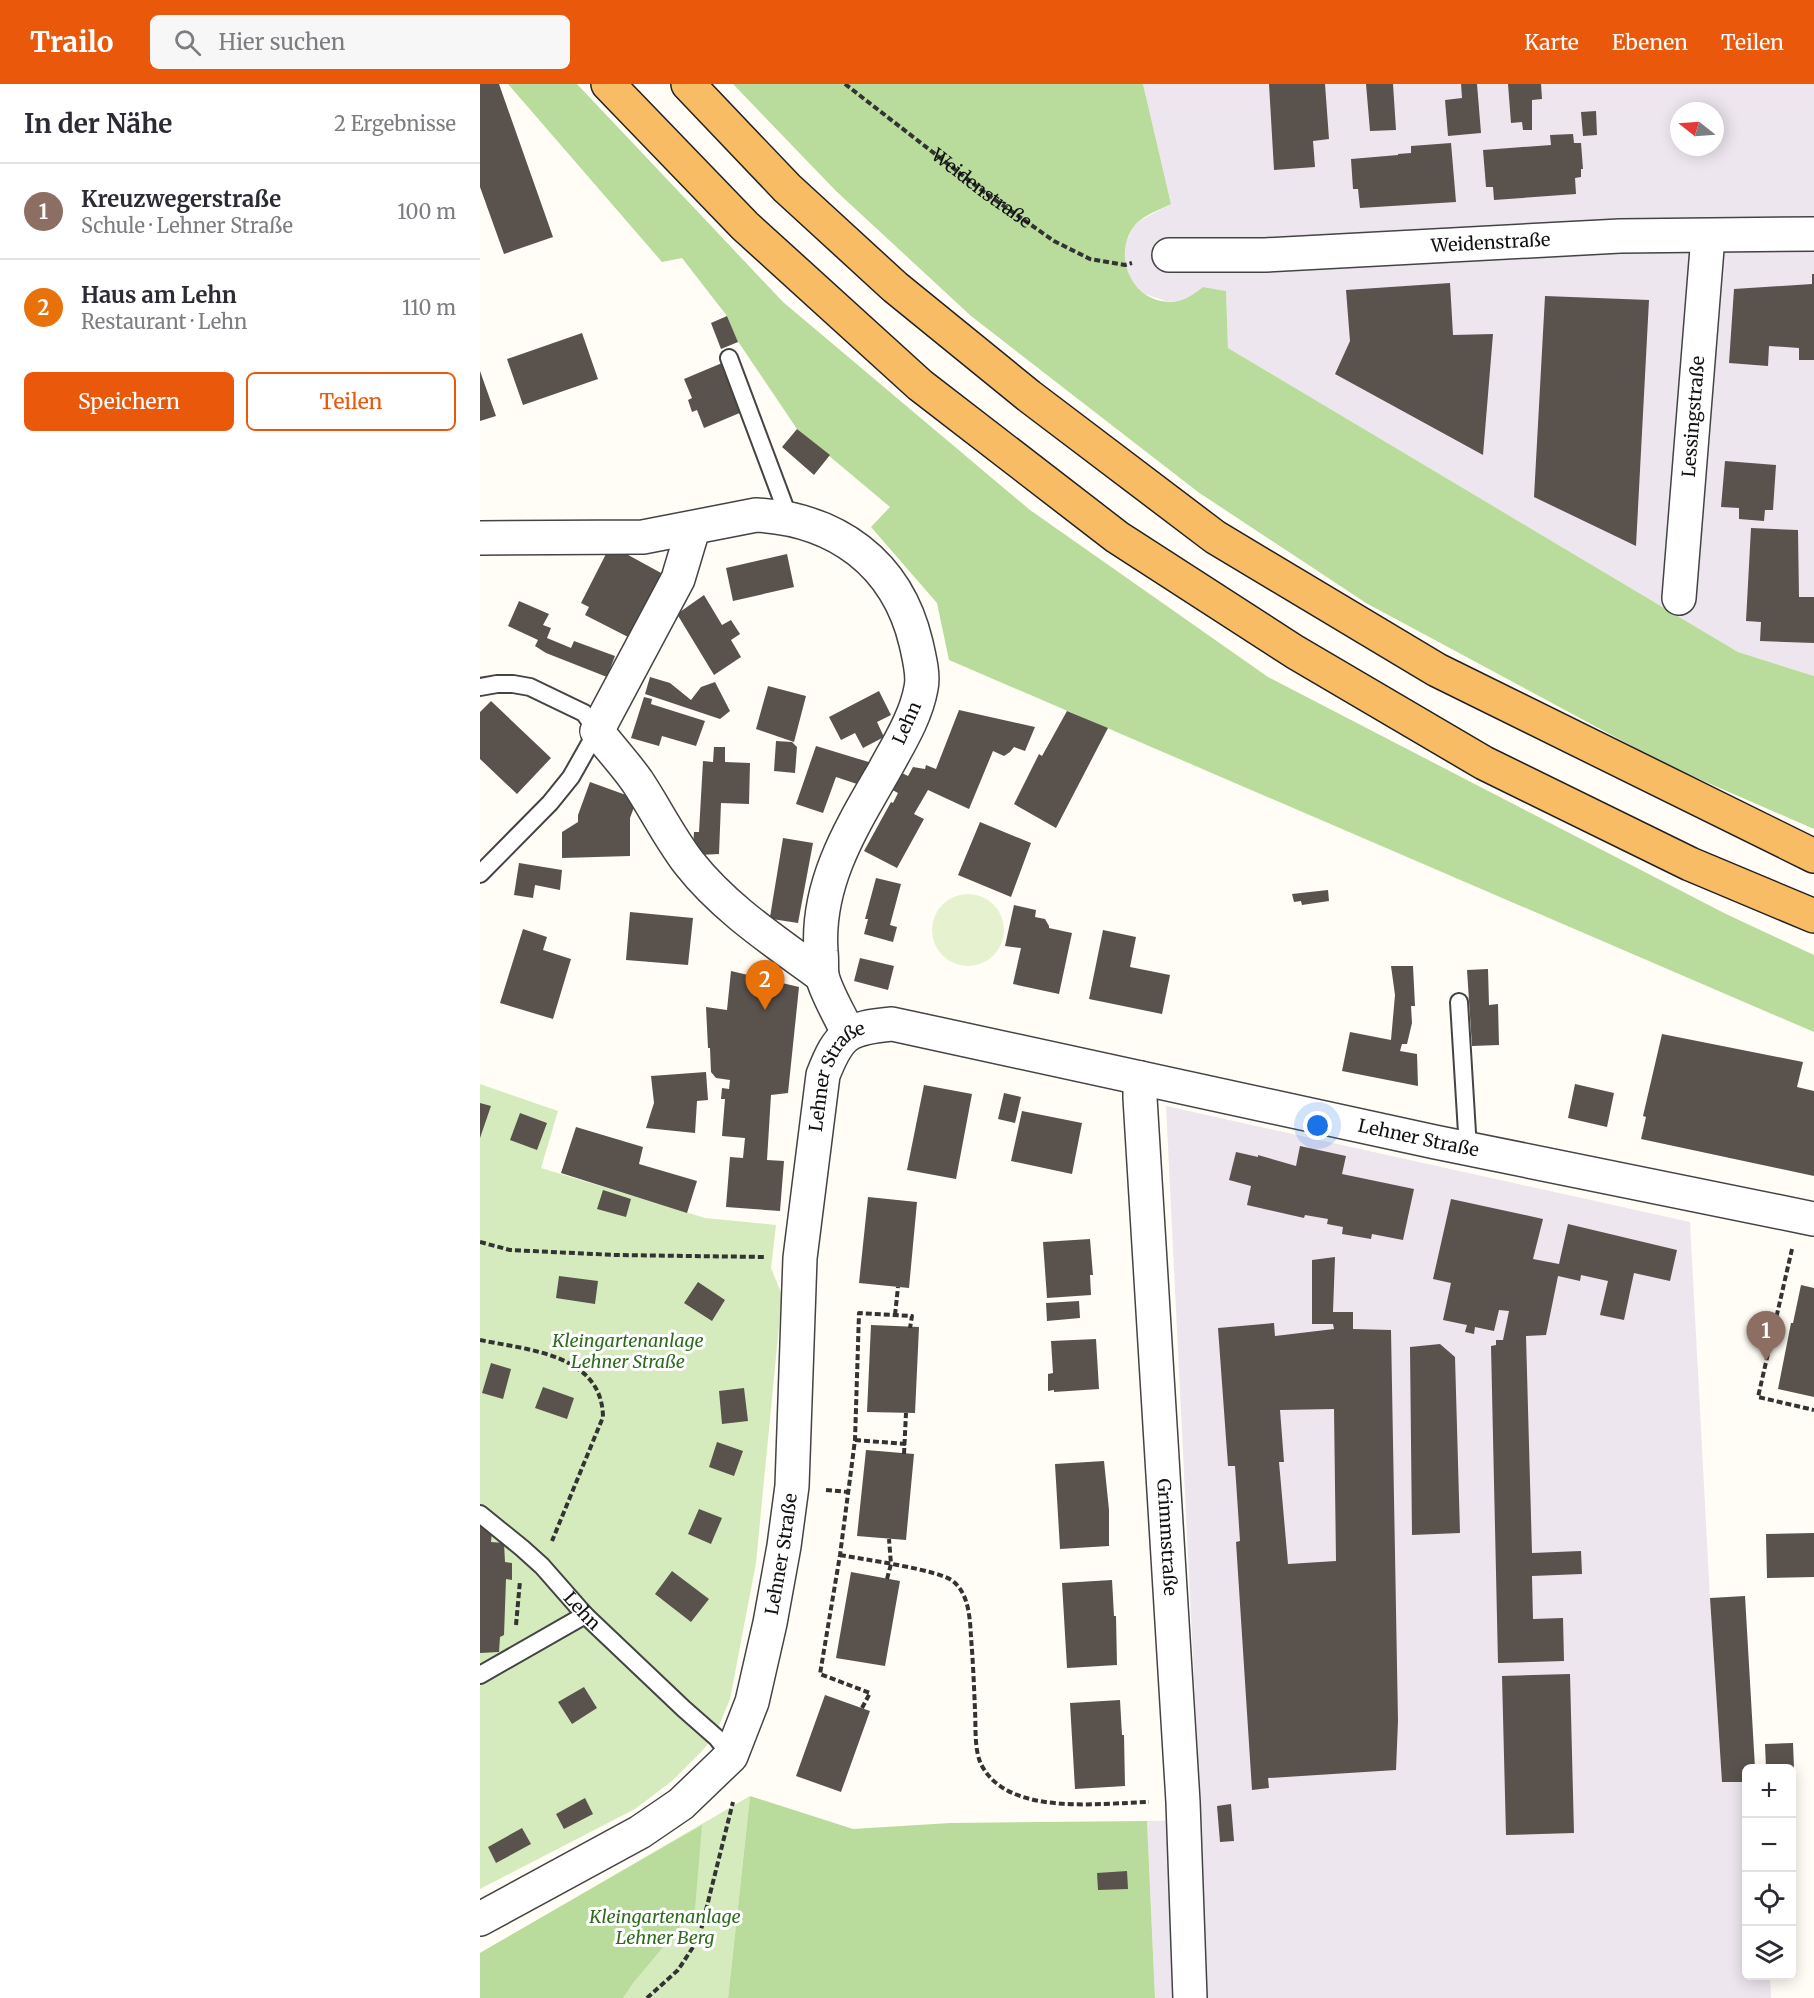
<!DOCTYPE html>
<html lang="de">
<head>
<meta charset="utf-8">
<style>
  :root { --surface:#fff; --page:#f7f7f7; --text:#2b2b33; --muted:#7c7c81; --line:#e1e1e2; --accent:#ea580c }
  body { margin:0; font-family:Merriweather,serif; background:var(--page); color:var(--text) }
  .controls { position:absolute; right:18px; bottom:18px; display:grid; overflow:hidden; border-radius:9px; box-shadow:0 3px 15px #0003 }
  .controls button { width:54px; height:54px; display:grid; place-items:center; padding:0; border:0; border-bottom:2px solid var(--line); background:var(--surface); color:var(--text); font:30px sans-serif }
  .compass { position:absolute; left:1190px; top:18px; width:54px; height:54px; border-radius:50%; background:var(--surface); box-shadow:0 3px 15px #0003; rotate:287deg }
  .you { position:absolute; left:838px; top:1042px; width:21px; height:21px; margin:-15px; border:4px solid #fff; border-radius:50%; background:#1a73e8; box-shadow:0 0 0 9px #1a73e833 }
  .badge { display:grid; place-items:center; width:39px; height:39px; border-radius:50%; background:var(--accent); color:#fff; font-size:20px; font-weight:700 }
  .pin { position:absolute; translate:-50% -50px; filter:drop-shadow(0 2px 3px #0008) }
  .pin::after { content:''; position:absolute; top:32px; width:21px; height:18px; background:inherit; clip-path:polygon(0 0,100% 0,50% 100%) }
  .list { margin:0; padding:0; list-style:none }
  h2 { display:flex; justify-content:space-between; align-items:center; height:78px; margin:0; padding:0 24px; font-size:26px }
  h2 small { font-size:20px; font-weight:400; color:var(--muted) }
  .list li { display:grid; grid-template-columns:39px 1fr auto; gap:18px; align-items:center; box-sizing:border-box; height:96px; padding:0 24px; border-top:2px solid var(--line) }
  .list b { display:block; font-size:22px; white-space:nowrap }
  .list p { margin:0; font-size:20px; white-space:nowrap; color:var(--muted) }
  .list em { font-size:20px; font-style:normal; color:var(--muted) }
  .actions { display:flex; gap:12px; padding:18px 24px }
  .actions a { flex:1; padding:14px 0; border:2px solid var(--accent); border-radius:9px; text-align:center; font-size:21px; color:var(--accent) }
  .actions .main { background:var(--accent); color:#fff }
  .icon { flex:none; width:33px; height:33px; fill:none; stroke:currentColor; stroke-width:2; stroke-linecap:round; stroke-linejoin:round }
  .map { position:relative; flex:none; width:1334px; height:1914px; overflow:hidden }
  header { display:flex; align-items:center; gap:36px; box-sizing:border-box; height:84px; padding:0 30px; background:var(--accent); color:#fff }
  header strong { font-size:28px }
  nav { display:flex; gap:33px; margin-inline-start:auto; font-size:21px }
  .search { width:420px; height:54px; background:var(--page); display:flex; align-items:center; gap:15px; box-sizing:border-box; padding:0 21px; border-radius:9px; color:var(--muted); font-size:22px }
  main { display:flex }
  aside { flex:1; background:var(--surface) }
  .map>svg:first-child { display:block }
</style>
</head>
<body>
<header>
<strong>Trailo</strong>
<div class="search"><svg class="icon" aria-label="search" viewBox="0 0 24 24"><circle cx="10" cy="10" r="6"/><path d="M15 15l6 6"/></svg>Hier suchen</div>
<nav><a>Karte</a><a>Ebenen</a><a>Teilen</a></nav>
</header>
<main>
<aside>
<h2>In der Nähe<small>2 Ergebnisse</small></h2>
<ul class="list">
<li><span class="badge" style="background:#8d6e63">1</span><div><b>Kreuzwegerstraße</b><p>Schule · Lehner Straße</p></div><em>100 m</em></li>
<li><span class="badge" style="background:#e8710a">2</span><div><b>Haus am Lehn</b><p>Restaurant · Lehn</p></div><em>110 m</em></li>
</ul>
<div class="actions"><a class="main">Speichern</a><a>Teilen</a></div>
</aside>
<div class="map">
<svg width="1334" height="1914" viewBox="0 0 1334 1914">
  <rect width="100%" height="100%" fill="#fffdf5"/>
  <path fill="#eee6ef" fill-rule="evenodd" d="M 663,0 L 1334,0 L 1334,592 L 1258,568 L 748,264 L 746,207 L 723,203 L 710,213 L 698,217 L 686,217 L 665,210 L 656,202 L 649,193 L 645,181 L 644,167 L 646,158 L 654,142 L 661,136 L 691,120 ZM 1199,27 L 1235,27 L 1235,63 L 1199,63 Z
    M 686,1022 L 1210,1138 L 1230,1514 L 1242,1698 L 1266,1698 L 1266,1892 L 1290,1892 L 1291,1914 L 675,1914 L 667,1737 L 721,1736 Z"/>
  <path fill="#d5ebbd" d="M 0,1000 L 78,1027 L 61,1084 L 225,1134 L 296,1141 L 291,1184 L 302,1211 L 276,1479 L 250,1615 L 235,1651 L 222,1667 L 192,1697 L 155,1725 L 0,1805 Z
    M 270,1712 L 248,1914 L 0,1914 L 0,1869 Z"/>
  <path fill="#b9dc9c" d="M 28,0 L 97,0 L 303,218 L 550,426 L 788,593 L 1244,829 L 1334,871 L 1334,948 L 469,576 L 457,519 L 391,443 L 410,423 L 317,345 L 257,256 L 247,232 L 202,174 L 182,178 Z
    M 253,0 L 663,0 L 691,120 C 679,126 664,131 655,141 C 629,174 656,225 698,217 C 708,215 715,209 723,203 L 746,207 L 748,264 L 1258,568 L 1334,592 L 1334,745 L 1189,682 L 886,519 L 718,408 L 491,232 L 356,107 Z
    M 270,1712 L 373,1745 L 470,1739 L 667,1737 L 675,1914 L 248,1914 Z
    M 222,1741 L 215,1825 L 153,1899 L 143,1914 L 0,1914 L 0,1869 Z"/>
  <path fill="#e6f2cf" d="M452 846a36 36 0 1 1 72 0a36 36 0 1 1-72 0Z"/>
  <path fill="#5a524d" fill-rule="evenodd" d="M 0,0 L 19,0 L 73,153 L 24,170 L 0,103 Z
    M 789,0 L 845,0 L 849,55 L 833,57 L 835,83 L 794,86 Z
    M 886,0 L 913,0 L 916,46 L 890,47 Z
    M 981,0 L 997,0 L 1001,49 L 968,52 L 965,16 L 982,14 Z
    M 1028,0 L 1061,0 L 1062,15 L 1052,16 L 1052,46 L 1043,46 L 1042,38 L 1031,39 Z
    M 1116,27 L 1117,51 L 1103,52 L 1101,28 Z
    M 1093,50 L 1094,59 L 1101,59 L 1103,85 L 1101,85 L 1101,93 L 1095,94 L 1096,110 L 1014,116 L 1013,103 L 1006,103 L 1003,66 L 1071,61 L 1070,51 Z
    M 971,59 L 976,118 L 880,124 L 878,105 L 873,105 L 871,75 L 918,71 L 918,70 L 931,69 L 931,62 Z
    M 1332,190 L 1334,190 L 1334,276 L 1319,276 L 1319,264 L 1289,262 L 1288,282 L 1249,279 L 1254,205 L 1332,200 Z
    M 970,199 L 973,251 L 1013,250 L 1003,371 L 855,290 L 870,257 L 866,206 Z
    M 1065,212 L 1169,216 L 1156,462 L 1054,413 Z
    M 247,232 L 258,258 L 241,265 L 231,239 Z
    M 102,249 L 118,295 L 43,321 L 27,275 Z
    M 242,279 L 262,328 L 224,344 L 217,326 L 212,328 L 208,316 L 212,314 L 204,295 Z
    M 0,287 L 16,332 L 0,337 Z
    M 317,345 L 350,371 L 334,391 L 302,363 Z
    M 1245,377 L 1296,381 L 1293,426 L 1285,426 L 1284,437 L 1259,435 L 1259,424 L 1241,423 Z
    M 1271,444 L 1318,446 L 1319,513 L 1334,513 L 1334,559 L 1280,557 L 1281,538 L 1266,537 Z
    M 129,464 L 139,466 L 183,490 L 150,554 L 105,531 L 109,523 L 101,519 Z
    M 307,470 L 314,503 L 253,517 L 246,484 Z
    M 224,511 L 242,541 L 251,536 L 260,550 L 251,556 L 261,573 L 234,591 L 197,530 Z
    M 39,517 L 69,530 L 63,541 L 71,544 L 67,554 L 91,564 L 94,557 L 135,572 L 127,593 L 66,569 L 55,562 L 58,556 L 28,542 Z
    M 170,593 L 190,599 L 211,616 L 221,603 L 235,598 L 250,627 L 240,635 L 165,610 Z
    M 288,602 L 326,612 L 314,658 L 276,645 Z
    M 399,607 L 411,631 L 397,638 L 404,653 L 383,664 L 375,649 L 361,656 L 349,633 Z
    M 164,613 L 172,615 L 171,620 L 225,637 L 216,662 L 182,652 L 179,662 L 151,654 Z
    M 11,617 L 71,674 L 37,710 L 0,675 L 0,628 Z
    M 479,626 L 555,643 L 545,667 L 534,663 L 530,668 L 524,672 L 513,667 L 489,725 L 448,706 L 434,730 L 444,735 L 417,784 L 384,767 L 411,718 L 413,719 L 418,709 L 407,703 L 416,686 L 428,692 L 433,683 L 445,685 L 446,681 L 456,685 Z
    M 587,627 L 628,644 L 576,744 L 534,720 L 559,670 L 562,672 Z
    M 296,657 L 312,658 L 317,663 L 315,689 L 294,687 Z
    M 336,662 L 392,679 L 380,701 L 356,693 L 343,729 L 316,720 Z
    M 234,663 L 245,663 L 245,678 L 270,679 L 269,720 L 241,719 L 239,770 L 219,771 L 213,763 L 214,748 L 219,748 L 223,677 L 233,678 Z
    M 110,698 L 157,715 L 150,734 L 150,772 L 82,774 L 82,748 L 98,738 L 98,731 Z
    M 500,738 L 551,759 L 531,813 L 478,791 Z
    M 303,754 L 333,759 L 318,839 L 292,835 L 290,833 Z
    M 39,779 L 82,786 L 80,806 L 55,801 L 53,814 L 34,811 Z
    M 396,794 L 421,800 L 410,841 L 417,843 L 413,858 L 384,850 L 388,835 L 385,835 Z
    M 848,806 L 849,817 L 822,821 L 821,817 L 814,818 L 812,810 Z
    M 534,821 L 556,826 L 555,833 L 565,835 L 569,842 L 569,844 L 592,849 L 579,910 L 533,900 L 541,864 L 525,862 Z
    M 150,828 L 213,834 L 208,881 L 146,876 Z
    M 43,845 L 67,853 L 63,866 L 91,875 L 73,935 L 20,919 Z
    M 623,846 L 656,853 L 650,883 L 690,891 L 682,930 L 609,915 Z
    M 380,874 L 414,882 L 408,906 L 374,897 Z
    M 911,882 L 933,882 L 935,922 L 931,922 L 932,939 L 927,960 L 922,960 L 920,967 L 937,970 L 938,1002 L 862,987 L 870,948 L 911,956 L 915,911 Z
    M 1008,885 L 1009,921 L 1018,920 L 1019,961 L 992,962 L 987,886 Z
    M 251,887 L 319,903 L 308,1009 L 291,1011 L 287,1076 L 304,1077 L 300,1127 L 246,1123 L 250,1073 L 263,1074 L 265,1054 L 242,1052 L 245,1015 L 241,1015 L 242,1004 L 249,1005 L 250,996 L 236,994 L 231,988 L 230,964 L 228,964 L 226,923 L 247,926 Z
    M 1182,950 L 1323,978 L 1317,1003 L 1334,1007 L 1334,1092 L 1161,1055 L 1166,1033 L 1163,1032 Z
    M 226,988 L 228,1016 L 217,1017 L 215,1049 L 166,1044 L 174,1019 L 171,992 Z
    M 1095,1000 L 1134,1009 L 1127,1043 L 1088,1034 Z
    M 444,1001 L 492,1010 L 476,1095 L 427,1086 Z
    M 524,1009 L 541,1013 L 535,1039 L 518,1035 Z
    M 0,1019 L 11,1022 L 0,1054 Z
    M 542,1027 L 602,1039 L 592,1090 L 531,1077 Z
    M 40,1029 L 67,1039 L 57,1066 L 30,1056 Z
    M 96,1043 L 163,1063 L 159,1080 L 217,1097 L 207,1129 L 81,1089 Z
    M 820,1062 L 866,1072 L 862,1090 L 934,1105 L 923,1156 L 892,1150 L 891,1155 L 862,1150 L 863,1143 L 847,1140 L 848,1135 L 825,1131 L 824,1134 L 767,1121 L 771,1102 L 749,1096 L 756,1068 L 778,1073 L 778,1071 L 816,1082 Z
    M 123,1106 L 151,1115 L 146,1133 L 117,1125 Z
    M 388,1113 L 437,1118 L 429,1204 L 379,1199 Z
    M 971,1115 L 1063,1135 L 1053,1175 L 1079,1180 L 1088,1140 L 1197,1166 L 1190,1197 L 1154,1189 L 1144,1236 L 1120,1231 L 1128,1197 L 1101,1191 L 1100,1197 L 1078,1192 L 1066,1251 L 1046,1252 L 1052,1469 L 1101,1467 L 1102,1490 L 1052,1492 L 1053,1535 L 1083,1534 L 1084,1577 L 1018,1579 L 1011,1262 L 1016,1261 L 1016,1256 L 1023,1256 L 1029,1227 L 1019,1226 L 1014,1247 L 995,1243 L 994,1250 L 985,1248 L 987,1241 L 963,1236 L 971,1199 L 953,1195 Z
    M 610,1155 L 613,1191 L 610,1191 L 611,1211 L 567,1214 L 563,1158 Z
    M 855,1173 L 853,1228 L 873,1228 L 873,1245 L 911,1246 L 918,1637 L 916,1686 L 788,1694 L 789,1704 L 772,1706 L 756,1458 L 760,1457 L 755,1382 L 748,1382 L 738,1244 L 794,1239 L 795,1252 L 854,1245 L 853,1240 L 832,1240 L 832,1176 ZM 854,1325 L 856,1477 L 808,1480 L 799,1378 L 804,1378 L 800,1326 Z
    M 79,1192 L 118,1197 L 115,1220 L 76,1214 Z
    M 218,1198 L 245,1216 L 232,1237 L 204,1219 Z
    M 1321,1201 L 1334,1204 L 1334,1313 L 1298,1305 L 1311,1239 L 1313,1239 Z
    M 599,1217 L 600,1234 L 567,1237 L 566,1219 Z
    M 391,1241 L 439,1243 L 435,1329 L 387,1328 Z
    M 616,1255 L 619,1305 L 574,1308 L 574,1306 L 568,1307 L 568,1290 L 573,1289 L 571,1257 Z
    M 960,1260 L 975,1273 L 980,1449 L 932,1451 L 930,1263 Z
    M 11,1279 L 31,1285 L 23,1315 L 2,1309 Z
    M 63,1303 L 94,1314 L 87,1335 L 55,1324 Z
    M 264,1304 L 268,1337 L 242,1340 L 239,1307 Z
    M 237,1358 L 263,1367 L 254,1392 L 229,1383 Z
    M 386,1366 L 434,1370 L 426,1456 L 377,1452 Z
    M 624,1377 L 629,1426 L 629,1462 L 580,1465 L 575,1380 Z
    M 219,1425 L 242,1434 L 231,1460 L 208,1450 Z
    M 0,1440 L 12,1447 L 11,1458 L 24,1459 L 25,1478 L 32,1479 L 32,1496 L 26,1495 L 24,1551 L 20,1553 L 19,1568 L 0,1569 Z
    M 1334,1449 L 1334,1493 L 1287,1494 L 1286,1450 Z
    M 192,1487 L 229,1515 L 211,1538 L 175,1510 Z
    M 371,1488 L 420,1497 L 405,1582 L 356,1574 Z
    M 632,1496 L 634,1532 L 636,1532 L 637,1581 L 587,1584 L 582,1499 Z
    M 1265,1512 L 1275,1684 L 1266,1684 L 1266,1698 L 1242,1698 L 1230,1514 Z
    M 1090,1590 L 1094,1749 L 1026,1751 L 1022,1592 Z
    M 104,1603 L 117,1624 L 92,1640 L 78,1618 Z
    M 345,1611 L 390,1627 L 361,1708 L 316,1692 Z
    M 640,1616 L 642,1651 L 644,1651 L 645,1702 L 595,1705 L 590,1619 Z
    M 1313,1659 L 1314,1684 L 1286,1684 L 1285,1660 Z
    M 105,1714 L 113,1730 L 84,1745 L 76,1730 Z
    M 751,1720 L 754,1757 L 740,1758 L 737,1722 Z
    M 42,1744 L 51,1760 L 16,1779 L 8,1763 Z
    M 647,1787 L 648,1805 L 618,1806 L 617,1789 Z"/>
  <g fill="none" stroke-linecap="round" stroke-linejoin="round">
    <g stroke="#444" stroke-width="20">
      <g id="service">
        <path d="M 249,274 L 309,434"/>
        <path d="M 0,603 L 17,600 L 33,600 L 50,603 L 104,629 L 117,647 L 91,693 L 70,719 L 0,790"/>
        <path d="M 979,918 L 988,1065"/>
        <path id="s2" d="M 0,1430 L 42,1464 L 62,1482 L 105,1531 L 204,1625 L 237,1654 L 251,1672"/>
        <path d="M 0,1591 L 105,1531"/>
      </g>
    </g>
    <g stroke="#444" stroke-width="36">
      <g id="minor">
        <path id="s3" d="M 689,171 L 785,171 L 1140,152 L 1334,150"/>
        <path d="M 213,445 L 198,495 L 117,647 C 130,664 145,680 157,697 C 175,724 189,753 209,779 C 245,825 296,858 342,892"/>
        <path d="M 0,454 L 163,453 L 276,431 C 356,435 417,479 436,559 C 439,573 444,591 441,604 C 436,633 418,661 404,687 C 371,744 336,800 341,868 C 342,875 341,884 342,891 C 345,907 361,933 368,949"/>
        <path id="s4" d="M 1199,514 L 1228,152"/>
        <path id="s5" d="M 660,994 L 660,1014 L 703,1718 L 710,1914"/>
        <path id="s6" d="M 0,1835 L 160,1748 L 201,1720 L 251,1672 L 272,1618 L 290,1539 L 304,1462 L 312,1402 L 320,1174 L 343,991 C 359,950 367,944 412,940 L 955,1058 L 1334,1135"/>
      </g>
    </g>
    <g stroke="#222" stroke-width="36">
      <path id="trunk" d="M 128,0 L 265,142 L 440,301 L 637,453 L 815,568 L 1004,679 L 1210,780 L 1334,832
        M 208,0 L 307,104 L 415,203 L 549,312 L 735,453 L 957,586 L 1334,772"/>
    </g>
    <g stroke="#333" stroke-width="4" stroke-dasharray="6 3" stroke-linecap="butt">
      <path id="s1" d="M 365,0 L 504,108 L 574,157 L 610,175 L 645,181 L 652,179"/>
      <path d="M 0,1158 L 30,1166 L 135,1171 L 286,1173"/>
      <path d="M 1312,1165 L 1278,1313 L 1334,1326"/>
      <path d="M 415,1231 L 418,1203"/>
      <path d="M 0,1256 C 48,1266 122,1270 123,1333 L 72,1457"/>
      <path d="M 375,1356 L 426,1360"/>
      <path d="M 424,1370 L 426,1329"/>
      <path d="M 346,1406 L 368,1408"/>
      <path d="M 360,1471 C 381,1475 462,1486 474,1498 C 489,1511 490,1535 491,1553 C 493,1577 494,1602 495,1626 C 496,1643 494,1665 501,1680 C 527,1733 620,1719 669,1718"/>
      <path d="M 407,1495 L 411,1480 L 409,1455"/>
      <path d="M 36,1541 L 40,1497"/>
      <path d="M 382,1624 L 390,1609 L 340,1590 L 360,1471 L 375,1356 L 379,1229 L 432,1232 L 430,1244"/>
      <path d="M 167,1914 L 198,1886 L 219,1854 L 253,1718"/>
    </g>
    <use href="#service" stroke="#fff" stroke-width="16"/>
    <use href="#minor" stroke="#fff" stroke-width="33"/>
    <use href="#trunk" stroke="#f7bc64" stroke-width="33"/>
  </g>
  <g text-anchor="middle" stroke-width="6" stroke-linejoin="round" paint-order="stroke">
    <g font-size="18" fill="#111" stroke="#fff">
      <text dy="6" stroke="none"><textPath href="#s1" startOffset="172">Weidenstraße</textPath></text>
      <text dy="6" stroke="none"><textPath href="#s3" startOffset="322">Weidenstraße</textPath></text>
      <text dy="6" stroke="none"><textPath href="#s4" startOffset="182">Lessingstraße</textPath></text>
      <text transform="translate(427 639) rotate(-66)" y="6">Lehn</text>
      <text dy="6" stroke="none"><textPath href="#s6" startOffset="996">Lehner Straße</textPath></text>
      <text dy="6" stroke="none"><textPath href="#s6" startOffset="1624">Lehner Straße</textPath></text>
      <text dy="6" stroke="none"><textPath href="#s5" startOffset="460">Grimmstraße</textPath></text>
      <text dy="6" stroke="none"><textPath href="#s6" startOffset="510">Lehner Straße</textPath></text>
      <text dy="6" stroke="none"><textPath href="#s2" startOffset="141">Lehn</textPath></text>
    </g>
    <g font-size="18" font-style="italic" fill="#2f6b1f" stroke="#fff">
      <text x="148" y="1263">Kleingartenanlage<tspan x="148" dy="21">Lehner Straße</tspan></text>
      <text x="185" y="1839">Kleingartenanlage<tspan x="185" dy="21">Lehner Berg</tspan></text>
    </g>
  </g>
</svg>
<div class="controls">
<button>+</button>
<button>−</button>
<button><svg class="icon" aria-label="locate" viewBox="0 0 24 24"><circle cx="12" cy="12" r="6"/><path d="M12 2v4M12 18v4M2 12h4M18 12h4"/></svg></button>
<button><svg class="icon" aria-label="layers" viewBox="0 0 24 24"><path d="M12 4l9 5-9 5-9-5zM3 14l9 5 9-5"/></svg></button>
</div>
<svg class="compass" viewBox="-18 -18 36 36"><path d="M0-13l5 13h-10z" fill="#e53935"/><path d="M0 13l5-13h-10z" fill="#7c7c81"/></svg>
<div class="you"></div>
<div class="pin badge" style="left:1286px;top:1277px;background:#8d6e63">1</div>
<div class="pin badge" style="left:285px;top:926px;background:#e8710a">2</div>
</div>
</main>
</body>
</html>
